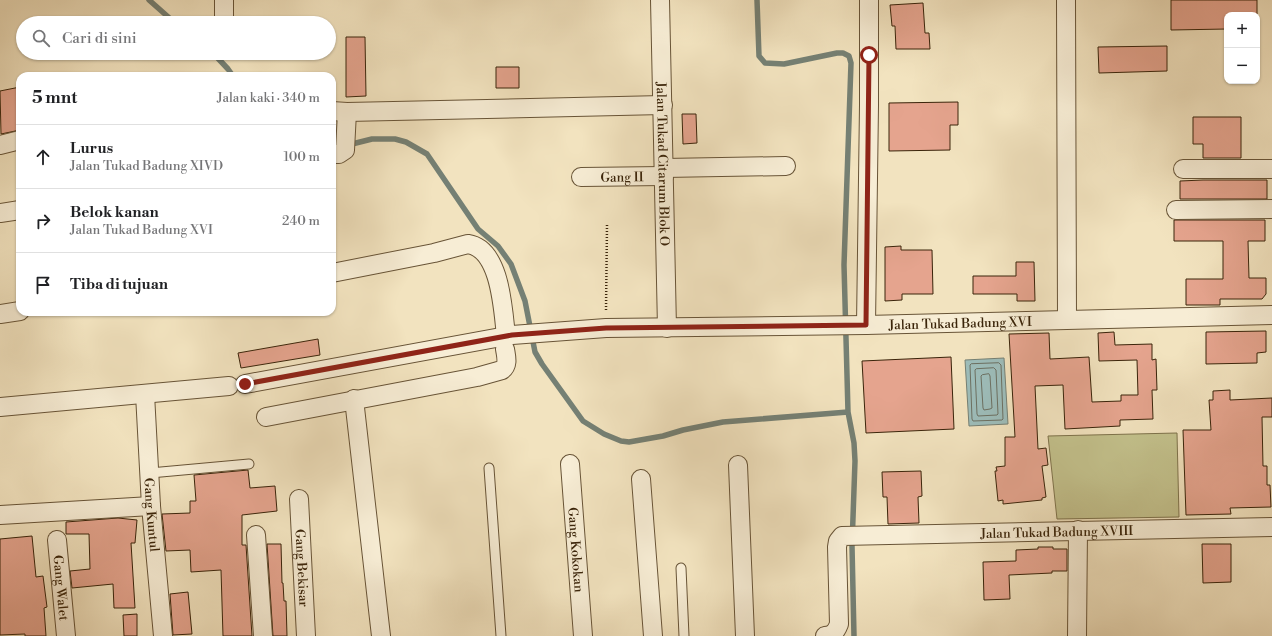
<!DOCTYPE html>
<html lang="id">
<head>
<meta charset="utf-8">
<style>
  :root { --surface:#fff; --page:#f2f2f2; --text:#202124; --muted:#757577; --line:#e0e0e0 }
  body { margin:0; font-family:"Libre Bodoni",serif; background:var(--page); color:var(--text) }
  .controls { position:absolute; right:12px; top:12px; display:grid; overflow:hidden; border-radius:8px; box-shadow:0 1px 3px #0004 }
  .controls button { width:36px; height:36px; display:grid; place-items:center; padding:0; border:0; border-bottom:1px solid var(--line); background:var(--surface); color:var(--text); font:20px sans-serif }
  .stop { position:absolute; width:12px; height:12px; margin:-9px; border:3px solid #8f2418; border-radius:50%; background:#fff }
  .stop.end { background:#8f2418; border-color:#fff; box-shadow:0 1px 4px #0008 }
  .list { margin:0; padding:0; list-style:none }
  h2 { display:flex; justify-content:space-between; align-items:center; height:52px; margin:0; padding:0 16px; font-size:17px }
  h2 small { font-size:13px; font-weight:400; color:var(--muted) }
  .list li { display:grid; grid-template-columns:26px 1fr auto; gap:12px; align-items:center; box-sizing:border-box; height:64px; padding:0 16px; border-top:1px solid var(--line) }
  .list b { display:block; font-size:15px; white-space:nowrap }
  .list p { margin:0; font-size:13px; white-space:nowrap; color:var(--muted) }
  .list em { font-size:13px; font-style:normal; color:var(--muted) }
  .icon { flex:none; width:22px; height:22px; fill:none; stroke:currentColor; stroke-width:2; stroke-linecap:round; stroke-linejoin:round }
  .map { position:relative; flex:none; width:1272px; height:636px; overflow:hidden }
  .search { position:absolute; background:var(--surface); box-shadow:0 1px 3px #0004; left:16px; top:16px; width:320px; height:44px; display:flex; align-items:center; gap:10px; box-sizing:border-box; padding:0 14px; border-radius:22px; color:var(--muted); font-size:15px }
  .panel { position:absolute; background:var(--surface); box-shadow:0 1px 3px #0004; left:16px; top:72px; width:320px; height:244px; border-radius:12px }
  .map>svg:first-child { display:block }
</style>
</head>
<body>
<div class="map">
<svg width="1272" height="636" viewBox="0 0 1272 636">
  <rect width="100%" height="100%" fill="#f2e3bf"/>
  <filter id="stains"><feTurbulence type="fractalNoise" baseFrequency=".005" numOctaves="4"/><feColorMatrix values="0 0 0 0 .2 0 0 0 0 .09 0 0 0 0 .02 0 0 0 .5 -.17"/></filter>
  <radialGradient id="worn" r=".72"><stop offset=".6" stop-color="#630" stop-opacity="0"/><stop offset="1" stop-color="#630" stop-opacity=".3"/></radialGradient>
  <path fill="#c3c18c" stroke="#7e724b" d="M 1177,433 L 1179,517 L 1057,519 L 1048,436 Z"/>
  <path fill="#9dbdba" stroke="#758074" d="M 1004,358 L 1008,424 L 969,426 L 965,360 Z"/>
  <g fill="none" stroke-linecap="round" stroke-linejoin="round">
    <path stroke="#6c7062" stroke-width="1" d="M 999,363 L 1001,365 L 1003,419 L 1002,420 L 973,421 L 972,419 L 970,365 L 971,364 Z
      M 994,368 L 996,370 L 998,414 L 997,415 L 978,416 L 977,414 L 975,370 L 976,369 Z
      M 989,374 L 990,376 L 992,408 L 990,409 L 984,410 L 983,408 L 981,376 L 982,375 Z"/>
    <path stroke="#758074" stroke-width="5.5" d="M 149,0 L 175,23
      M 757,0 L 759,56 L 765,63 L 784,64 L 837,53 L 843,53 L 849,56 L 851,63 L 844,265 L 848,412 L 854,443 L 855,461 L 852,546 L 854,636
      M 213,53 L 228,69 L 233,76
      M 348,145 L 372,139 L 395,139 L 406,142 L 427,154 L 478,229 L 498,246 L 511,264 L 525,301 L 535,352 L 542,364 L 583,421 L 604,434 L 621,441 L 629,442 L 663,436 L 683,430 L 723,422 L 848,412"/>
  </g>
  <path fill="#e5a48e" stroke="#3a240a" d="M 1171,0 L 1257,0 L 1257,15 L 1227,15 L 1227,29 L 1171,30 Z
    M 923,3 L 925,33 L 929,33 L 930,49 L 896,49 L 895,26 L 892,26 L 890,5 Z
    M 346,37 L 365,37 L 366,96 L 346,97 Z
    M 1167,46 L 1167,71 L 1099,73 L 1098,47 Z
    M 496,67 L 519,67 L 519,88 L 496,88 Z
    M 20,87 L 20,130 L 1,134 L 0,91 Z
    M 958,102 L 958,125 L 950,125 L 950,150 L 889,151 L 889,103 Z
    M 682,114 L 696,114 L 697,143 L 683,144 Z
    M 1193,117 L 1241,117 L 1241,158 L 1203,158 L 1203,144 L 1193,144 Z
    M 1203,180 L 1267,180 L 1267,199 L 1180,199 L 1180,181 Z
    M 1174,220 L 1265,220 L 1265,241 L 1248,241 L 1249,278 L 1266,278 L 1266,294 L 1262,299 L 1220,299 L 1220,305 L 1186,305 L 1186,279 L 1223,279 L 1223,241 L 1174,241 Z
    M 901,246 L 901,250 L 932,250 L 933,294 L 902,294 L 902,300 L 885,301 L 885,247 Z
    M 1016,262 L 1034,262 L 1035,301 L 1017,301 L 1017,294 L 973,294 L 973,276 L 1016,276 Z
    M 1266,331 L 1266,352 L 1257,353 L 1257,363 L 1206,364 L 1206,332 Z
    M 1114,332 L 1115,345 L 1152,344 L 1152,360 L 1156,359 L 1157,390 L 1152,390 L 1153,419 L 1120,420 L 1120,426 L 1065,429 L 1063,385 L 1035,386 L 1038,449 L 1046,448 L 1048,465 L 1042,466 L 1046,497 L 1042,498 L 1042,500 L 1003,504 L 1003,500 L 998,501 L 995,471 L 997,471 L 996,467 L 1005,466 L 1005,437 L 1015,437 L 1009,334 L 1049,333 L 1050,359 L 1089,357 L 1092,402 L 1121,401 L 1121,395 L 1138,395 L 1137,360 L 1099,361 L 1098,333 Z
    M 318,339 L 320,355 L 241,368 L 238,353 Z
    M 951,357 L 954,429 L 866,433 L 862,361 Z
    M 1230,390 L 1230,400 L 1272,398 L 1272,417 L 1262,417 L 1263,466 L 1267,466 L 1267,485 L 1270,485 L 1271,507 L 1230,508 L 1231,514 L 1186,515 L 1183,430 L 1211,430 L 1209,400 L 1213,400 L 1213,391 Z
    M 248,470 L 250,488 L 275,486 L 277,511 L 242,515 L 242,545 L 246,545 L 252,636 L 223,636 L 221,570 L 191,572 L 190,550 L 166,551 L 162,514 L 190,513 L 190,501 L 196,501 L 194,475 Z
    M 921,471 L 922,496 L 918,497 L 919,523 L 888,524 L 887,497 L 883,497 L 882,472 Z
    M 118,518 L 137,520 L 135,543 L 131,543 L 135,608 L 114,608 L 113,584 L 72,588 L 70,571 L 90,569 L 89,534 L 66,534 L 66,522 Z
    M 32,536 L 36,577 L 43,576 L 47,607 L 44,608 L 46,636 L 25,636 L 25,634 L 0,635 L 0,539 Z
    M 267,544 L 281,544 L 282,583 L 283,583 L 284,601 L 286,601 L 287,636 L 273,636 Z
    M 1202,544 L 1231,544 L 1231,582 L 1203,583 Z
    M 1038,547 L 1053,547 L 1053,549 L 1067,549 L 1067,571 L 1052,571 L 1052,573 L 1009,575 L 1010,599 L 984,600 L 983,562 L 1016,561 L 1016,550 L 1038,549 Z
    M 188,592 L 192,634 L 173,635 L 170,594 Z
    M 137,614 L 137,636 L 124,636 L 123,615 Z"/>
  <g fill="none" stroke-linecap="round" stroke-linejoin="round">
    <g stroke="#685437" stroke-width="11">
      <path id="service" d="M 489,468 L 501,636
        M 150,473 L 249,464
        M 681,568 L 684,636"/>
    </g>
    <g stroke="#685437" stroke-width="20">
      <g id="minor">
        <path d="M 224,0 L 224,21"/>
        <path id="s1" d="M 660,0 L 667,328"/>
        <path d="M 1066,0 L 1067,319"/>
        <path d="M 332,111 L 347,112 L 663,105"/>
        <path d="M 0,145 L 20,140"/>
        <path d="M 332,154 L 339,154 L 345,150 L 347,112"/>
        <path d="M 664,168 L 786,166"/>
        <path d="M 1183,169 L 1272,169"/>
        <path id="s2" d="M 581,177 L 664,176"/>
        <path d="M 1176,210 L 1272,209"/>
        <path d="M 0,213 L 20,210"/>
        <path d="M 332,273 L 434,253 L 468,244 C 501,249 503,311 506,336"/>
        <path d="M 0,314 L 20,311"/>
        <path d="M 866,325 L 869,105 L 869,0"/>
        <path id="s3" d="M 245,384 L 512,335 L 606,328 L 866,325 L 1272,315"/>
        <path id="s4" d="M 145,394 L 151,506 L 163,636"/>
        <path d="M 354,399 L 381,636"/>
        <path d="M 0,407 L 229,386"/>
        <path d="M 266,417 L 477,377 L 502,370 C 509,365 506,356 505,349"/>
        <path id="s5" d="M 570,464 L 583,636"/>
        <path d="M 738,465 L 745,636"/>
        <path d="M 641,479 L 653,636"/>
        <path id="s6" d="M 299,499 L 306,636"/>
        <path d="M 0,515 L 151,506"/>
        <path d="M 256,535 L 263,636"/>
        <path id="s7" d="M 57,540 L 66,636"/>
        <path id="s8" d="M 825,636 C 833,635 836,632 839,624 L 837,547 L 838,541 L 842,536 L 1272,527"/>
        <path d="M 1077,636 L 1078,530"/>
      </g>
    </g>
    <path stroke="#3a240a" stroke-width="2.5" stroke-dasharray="1 2" stroke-linecap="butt" d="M 606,310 L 607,225"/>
    <use href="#service" stroke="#f7edd5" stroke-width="9"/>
    <use href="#minor" stroke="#f7edd5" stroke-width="18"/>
  </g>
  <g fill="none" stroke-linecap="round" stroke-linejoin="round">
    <path stroke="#8f2418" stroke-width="5" d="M 245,384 L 512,335 L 606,328 L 866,325 L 869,55"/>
  </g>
  <g text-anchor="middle" stroke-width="3" stroke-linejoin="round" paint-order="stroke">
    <g font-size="13" fill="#3a240a" stroke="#f7edd5">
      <text dy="5" stroke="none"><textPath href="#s1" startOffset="164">Jalan Tukad Citarum Blok O</textPath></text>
      <text dy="5" stroke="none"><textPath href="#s2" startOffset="41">Gang II</textPath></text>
      <text dy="5" stroke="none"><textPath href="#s3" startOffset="720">Jalan Tukad Badung XVI</textPath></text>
      <text dy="5" stroke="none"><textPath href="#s4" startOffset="121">Gang Kuntul</textPath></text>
      <text dy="5" stroke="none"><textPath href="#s8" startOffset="324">Jalan Tukad Badung XVIII</textPath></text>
      <text dy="5" stroke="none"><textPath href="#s5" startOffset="86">Gang Kokokan</textPath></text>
      <text dy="5" stroke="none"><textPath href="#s6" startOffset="69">Gang Bekisar</textPath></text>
      <text dy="5" stroke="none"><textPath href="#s7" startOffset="48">Gang Walet</textPath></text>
    </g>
  </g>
  <rect width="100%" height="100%" filter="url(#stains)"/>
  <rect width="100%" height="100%" fill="url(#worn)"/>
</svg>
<div class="controls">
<button>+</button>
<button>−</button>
</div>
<div class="stop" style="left:869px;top:55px"></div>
<div class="stop end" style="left:245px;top:384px"></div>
<div class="search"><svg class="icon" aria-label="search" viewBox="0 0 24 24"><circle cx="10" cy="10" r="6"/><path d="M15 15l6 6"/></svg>Cari di sini</div>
<section class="panel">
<h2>5 mnt<small>Jalan kaki · 340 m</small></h2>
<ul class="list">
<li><svg class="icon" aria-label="ahead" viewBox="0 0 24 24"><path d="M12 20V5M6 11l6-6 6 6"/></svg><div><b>Lurus</b><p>Jalan Tukad Badung XIVD</p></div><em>100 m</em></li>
<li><svg class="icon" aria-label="right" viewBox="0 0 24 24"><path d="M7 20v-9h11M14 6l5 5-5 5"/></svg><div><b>Belok kanan</b><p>Jalan Tukad Badung XVI</p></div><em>240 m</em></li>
<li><svg class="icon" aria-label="arrive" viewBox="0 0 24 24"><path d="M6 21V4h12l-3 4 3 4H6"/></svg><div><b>Tiba di tujuan</b></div></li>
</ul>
</section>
</div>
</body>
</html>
